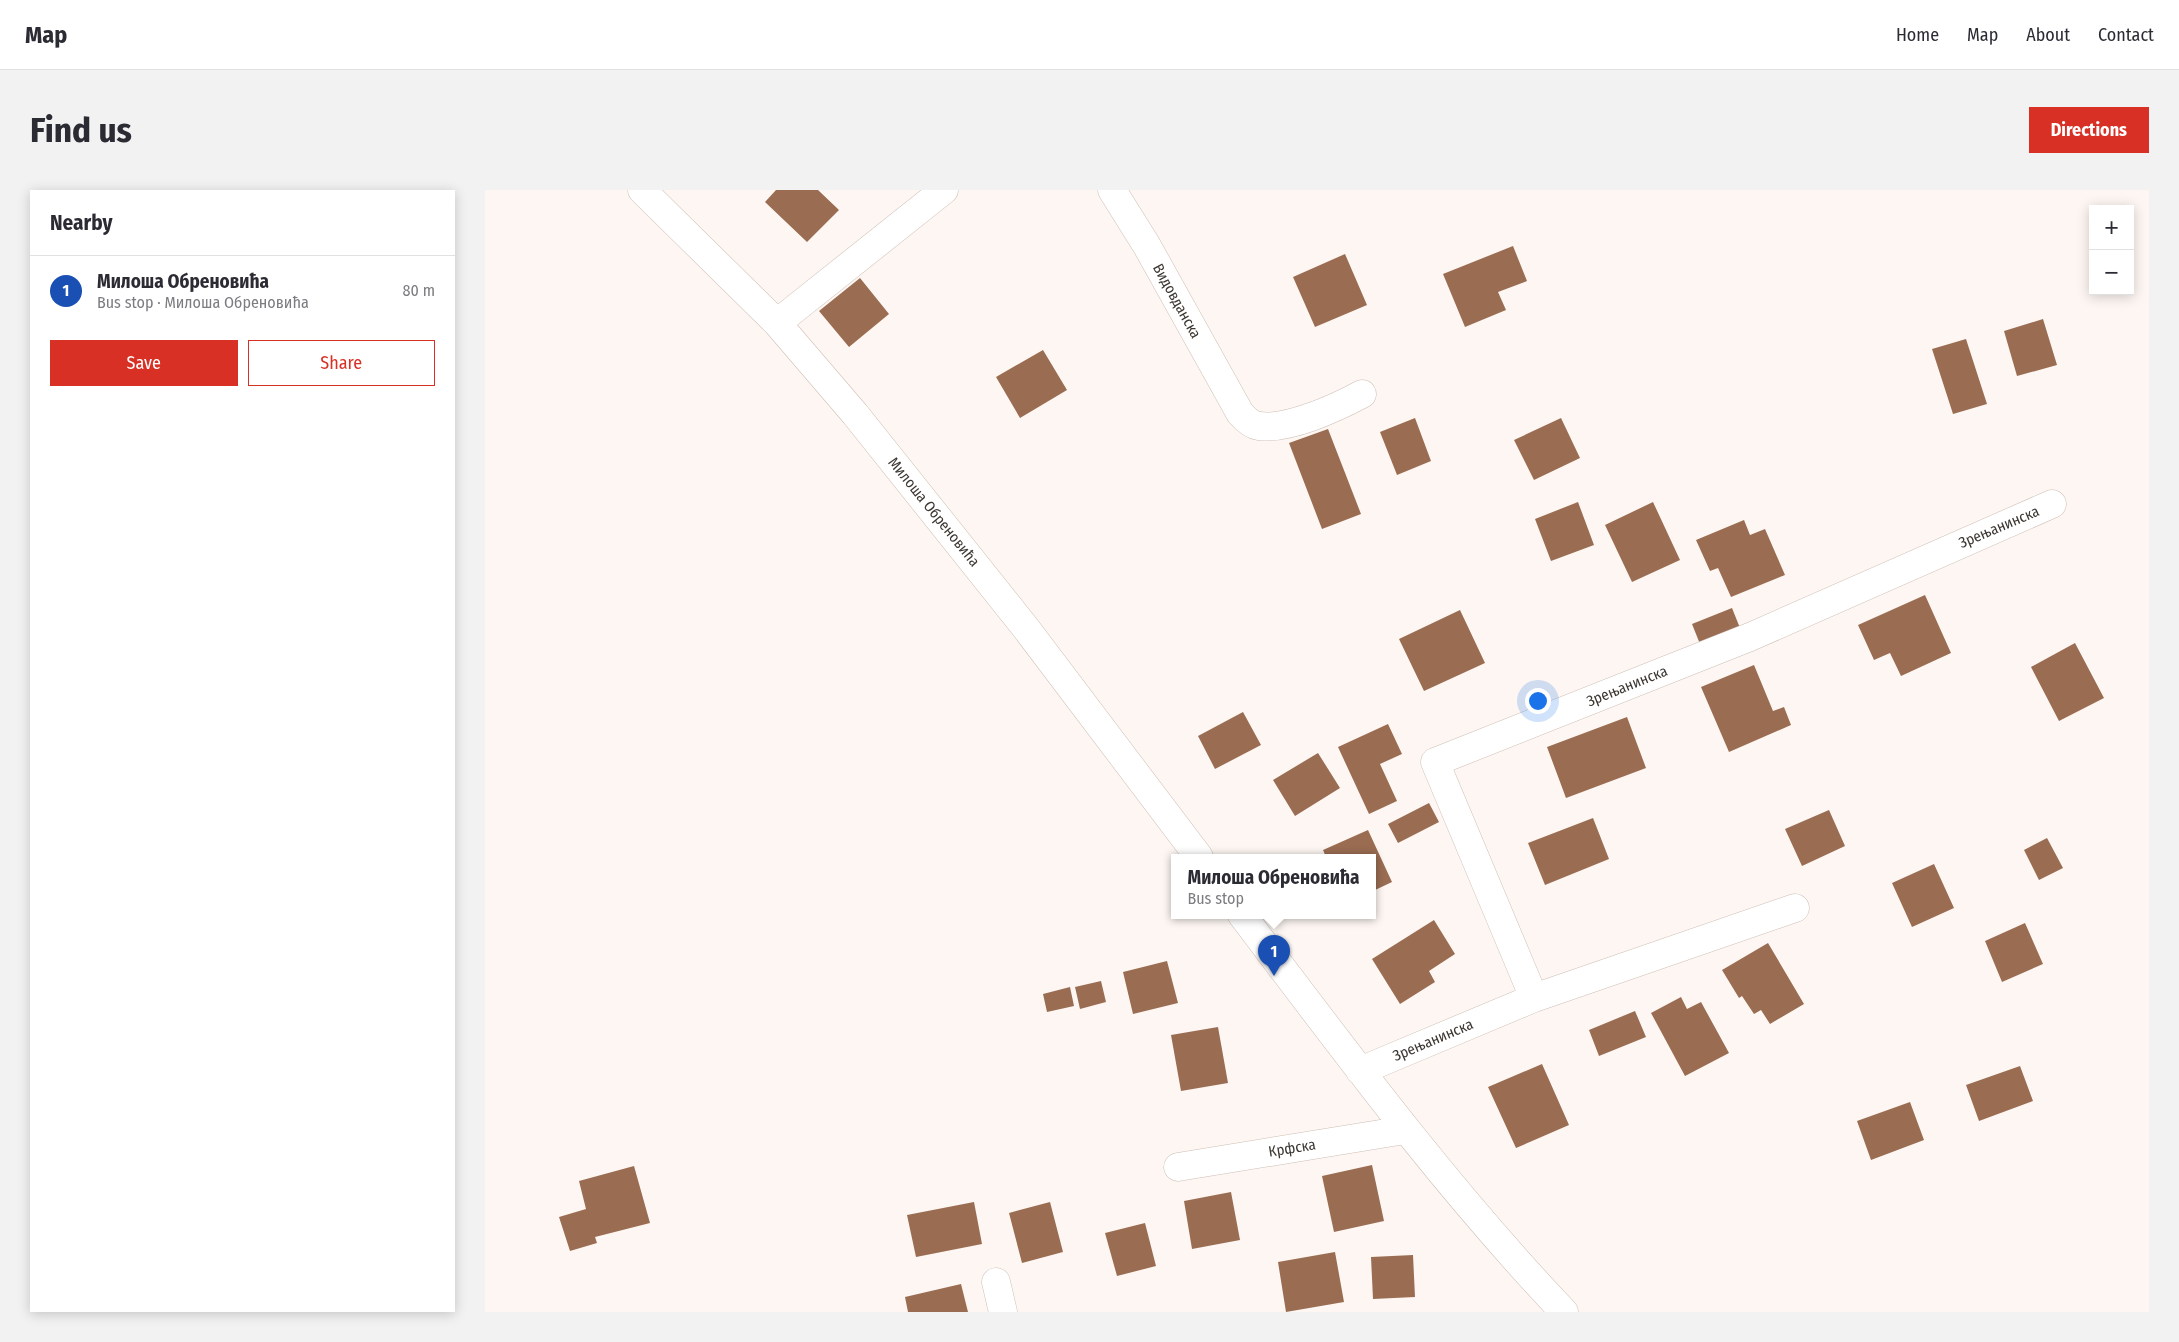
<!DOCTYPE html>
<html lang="en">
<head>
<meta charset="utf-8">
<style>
  :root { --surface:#fff; --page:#f2f2f3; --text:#2b2b33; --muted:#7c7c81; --line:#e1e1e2; --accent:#d93025 }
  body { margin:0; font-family:"Fira Sans Condensed",sans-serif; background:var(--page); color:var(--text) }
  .controls { position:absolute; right:15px; top:15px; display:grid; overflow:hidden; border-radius:0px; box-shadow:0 2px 12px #0003 }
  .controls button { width:45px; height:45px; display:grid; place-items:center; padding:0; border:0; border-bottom:1px solid var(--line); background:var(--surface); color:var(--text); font:25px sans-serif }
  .you { position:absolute; left:1052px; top:510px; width:18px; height:18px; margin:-12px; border:4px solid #fff; border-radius:50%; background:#1a73e8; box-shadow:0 0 0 8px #1a73e833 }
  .badge { display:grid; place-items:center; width:32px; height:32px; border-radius:50%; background:var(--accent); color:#fff; font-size:16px; font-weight:700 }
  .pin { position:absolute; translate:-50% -41px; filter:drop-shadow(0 1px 2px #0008) }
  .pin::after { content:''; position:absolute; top:26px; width:18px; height:15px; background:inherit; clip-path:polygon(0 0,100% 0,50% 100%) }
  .popup { position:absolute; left:686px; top:664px; width:205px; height:65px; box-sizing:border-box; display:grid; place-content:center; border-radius:0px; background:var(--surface); filter:drop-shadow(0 1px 4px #0005); font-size:16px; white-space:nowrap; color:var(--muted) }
  .popup b { font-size:19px; color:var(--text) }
  .popup::after { content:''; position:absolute; left:50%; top:100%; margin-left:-10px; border:10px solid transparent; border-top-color:var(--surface) }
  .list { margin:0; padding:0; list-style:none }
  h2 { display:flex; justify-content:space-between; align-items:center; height:65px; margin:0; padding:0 20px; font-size:21px }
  h2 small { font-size:16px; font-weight:400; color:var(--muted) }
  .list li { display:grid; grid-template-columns:32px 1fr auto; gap:15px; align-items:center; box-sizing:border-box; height:70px; padding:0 20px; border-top:1px solid var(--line) }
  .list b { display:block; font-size:19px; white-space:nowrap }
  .list p { margin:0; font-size:16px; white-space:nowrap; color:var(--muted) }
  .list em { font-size:16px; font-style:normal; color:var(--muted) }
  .actions { display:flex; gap:10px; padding:15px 20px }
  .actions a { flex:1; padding:11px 0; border:1px solid var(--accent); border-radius:0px; text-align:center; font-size:18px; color:var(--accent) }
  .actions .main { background:var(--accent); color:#fff }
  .map { position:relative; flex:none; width:1664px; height:1122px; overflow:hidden; border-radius:0px }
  header { display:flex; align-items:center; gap:30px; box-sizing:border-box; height:70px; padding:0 25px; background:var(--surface); border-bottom:1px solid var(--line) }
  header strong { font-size:24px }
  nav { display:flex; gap:28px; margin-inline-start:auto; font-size:18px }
  .intro { display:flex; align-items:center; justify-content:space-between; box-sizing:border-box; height:120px; padding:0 30px }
  h1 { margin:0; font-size:35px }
  .button { padding:12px 22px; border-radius:0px; background:var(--accent); color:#fff; font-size:18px; font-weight:700 }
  main { display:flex; gap:30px; padding:0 30px }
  aside { flex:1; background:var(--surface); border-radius:0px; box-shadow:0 2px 12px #0003 }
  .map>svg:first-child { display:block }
</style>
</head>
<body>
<header>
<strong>Map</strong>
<nav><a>Home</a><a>Map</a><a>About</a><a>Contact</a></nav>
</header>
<div class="intro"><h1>Find us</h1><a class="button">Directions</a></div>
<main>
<aside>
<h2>Nearby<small></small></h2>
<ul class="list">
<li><span class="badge" style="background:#1a4fb4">1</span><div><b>Милоша Обреновића</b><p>Bus stop · Милоша Обреновића</p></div><em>80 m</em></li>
</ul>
<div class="actions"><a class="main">Save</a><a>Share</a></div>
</aside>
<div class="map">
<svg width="1664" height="1122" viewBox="0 0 1664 1122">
  <rect width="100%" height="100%" fill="#fdf6f2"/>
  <path fill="#9a6d52" d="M 291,0 L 333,0 L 354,20 L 322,52 L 280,12 Z
    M 1028,56 L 1042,91 L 1013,102 L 1021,120 L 980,137 L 958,84 Z
    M 860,64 L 882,115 L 830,137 L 808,87 Z
    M 375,88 L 404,124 L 364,157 L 334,121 Z
    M 1558,129 L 1572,175 L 1532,186 L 1519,141 Z
    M 1481,149 L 1502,214 L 1468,224 L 1447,159 Z
    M 558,160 L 582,200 L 535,228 L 511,187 Z
    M 930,228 L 946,271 L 912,285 L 895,242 Z
    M 1076,228 L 1095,268 L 1049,290 L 1029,250 Z
    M 843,239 L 876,324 L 837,339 L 804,253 Z
    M 1093,312 L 1109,355 L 1066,371 L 1050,329 Z
    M 1168,312 L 1195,370 L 1147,392 L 1120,335 Z
    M 1259,330 L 1265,345 L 1280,339 L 1300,385 L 1246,407 L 1233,378 L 1225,381 L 1211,350 Z
    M 1440,405 L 1466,463 L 1416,486 L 1405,463 L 1389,470 L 1373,435 Z
    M 1247,418 L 1257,443 L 1217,459 L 1207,434 Z
    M 975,420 L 1000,473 L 939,501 L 914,449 Z
    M 1590,453 L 1619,508 L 1574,531 L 1546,477 Z
    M 1269,475 L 1288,521 L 1299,517 L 1306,535 L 1244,562 L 1216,497 Z
    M 758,522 L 776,555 L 730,579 L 713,546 Z
    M 1142,527 L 1161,578 L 1081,608 L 1062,557 Z
    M 903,534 L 917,564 L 895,574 L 912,611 L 884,624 L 853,557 Z
    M 833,563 L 855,598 L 810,626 L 788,590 Z
    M 944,613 L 954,632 L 913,653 L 903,634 Z
    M 1344,620 L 1360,656 L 1317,676 L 1300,639 Z
    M 1108,628 L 1124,669 L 1060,695 L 1043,653 Z
    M 883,640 L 907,692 L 888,701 L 888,667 L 841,667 L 838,660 Z
    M 1562,648 L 1578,678 L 1554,690 L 1539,660 Z
    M 1449,674 L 1469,718 L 1427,737 L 1407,693 Z
    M 949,730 L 970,764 L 944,781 L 950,792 L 915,814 L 887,769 Z
    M 1540,733 L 1558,774 L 1517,792 L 1500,751 Z
    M 1283,753 L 1319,814 L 1285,834 L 1276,820 L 1269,824 L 1257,806 L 1254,808 L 1237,780 Z
    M 682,771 L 693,813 L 648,824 L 638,782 Z
    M 616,791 L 621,812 L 595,819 L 590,797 Z
    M 585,797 L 589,816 L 562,822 L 558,804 Z
    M 1196,807 L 1202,819 L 1216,812 L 1244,863 L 1200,886 L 1166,823 Z
    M 1150,821 L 1161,847 L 1114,866 L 1104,840 Z
    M 733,837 L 743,893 L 696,901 L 686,845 Z
    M 1057,874 L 1084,935 L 1031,958 L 1003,897 Z
    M 1535,876 L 1548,911 L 1494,931 L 1481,895 Z
    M 1425,912 L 1439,950 L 1386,970 L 1372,931 Z
    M 887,975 L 899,1031 L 849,1042 L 837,986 Z
    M 149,976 L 165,1033 L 110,1047 L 112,1053 L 85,1061 L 74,1027 L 101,1019 L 94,991 Z
    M 746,1002 L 755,1050 L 707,1059 L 699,1011 Z
    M 489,1012 L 497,1054 L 431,1067 L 422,1025 Z
    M 565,1012 L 578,1062 L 537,1073 L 524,1023 Z
    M 660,1033 L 671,1076 L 632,1086 L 620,1043 Z
    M 850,1062 L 859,1112 L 801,1122 L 793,1072 Z
    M 928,1065 L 930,1107 L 888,1109 L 886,1067 Z
    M 476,1094 L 483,1122 L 423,1122 L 420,1107 Z"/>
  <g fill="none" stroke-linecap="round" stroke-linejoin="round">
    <g stroke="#cfbeb5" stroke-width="29">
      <path id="minor" d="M 157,0 L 292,133 L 370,224 L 540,437 L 714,667
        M 627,0 L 662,56 L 755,223 C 760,229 766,235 774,236 C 803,240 851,218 877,204
        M 292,133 L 459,0
        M 757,725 C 860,861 961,998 1079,1122
        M 1049,808 L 950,572 L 1265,447 L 1567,314
        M 875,881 L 1049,808 L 1310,718
        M 693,977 L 920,940
        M 511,1092 L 518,1122"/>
    </g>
    <use href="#minor" stroke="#fff" stroke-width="28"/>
  </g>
  <g text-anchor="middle" stroke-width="5" stroke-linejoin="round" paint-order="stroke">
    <g font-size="15" fill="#3d3733" stroke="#fff">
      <text transform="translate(692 111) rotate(61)" y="5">Видовданска</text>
      <text transform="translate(449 322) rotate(51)" y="5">Милоша Обреновића</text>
      <text transform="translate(1514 337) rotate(-23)" y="5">Зрењанинска</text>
      <text transform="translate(1142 496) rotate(-22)" y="5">Зрењанинска</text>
      <text transform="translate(948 850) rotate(-23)" y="5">Зрењанинска</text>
      <text transform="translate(807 958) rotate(-9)" y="5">Крфска</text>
    </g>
  </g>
</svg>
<div class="controls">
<button>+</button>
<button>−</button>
</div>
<div class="you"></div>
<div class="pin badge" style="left:789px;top:786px;background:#1a4fb4">1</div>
<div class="popup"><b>Милоша Обреновића</b>Bus stop</div>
</div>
</main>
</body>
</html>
